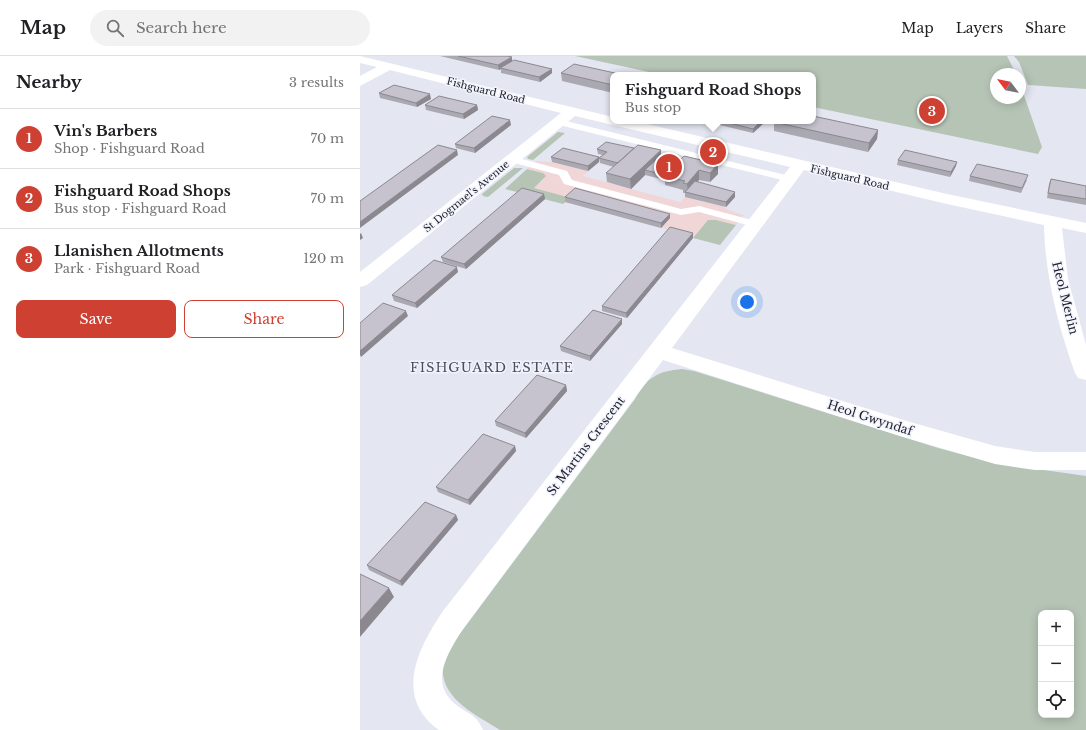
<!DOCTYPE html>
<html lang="en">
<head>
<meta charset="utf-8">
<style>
  :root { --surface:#fff; --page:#f2f2f2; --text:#202124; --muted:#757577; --line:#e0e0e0; --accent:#ce4132 }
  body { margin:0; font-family:"Libre Baskerville",serif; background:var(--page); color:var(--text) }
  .controls { position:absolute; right:12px; bottom:12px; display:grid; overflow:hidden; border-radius:8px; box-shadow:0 2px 10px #0003 }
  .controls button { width:36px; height:36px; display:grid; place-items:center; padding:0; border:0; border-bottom:1px solid var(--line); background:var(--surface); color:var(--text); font:20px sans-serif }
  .compass { position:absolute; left:630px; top:12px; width:36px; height:36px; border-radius:50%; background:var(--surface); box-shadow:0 2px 10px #0003; rotate:302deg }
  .you { position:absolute; left:387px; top:246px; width:14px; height:14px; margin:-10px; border:3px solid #fff; border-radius:50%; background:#1a73e8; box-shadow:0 0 0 6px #1a73e833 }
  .badge { display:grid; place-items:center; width:26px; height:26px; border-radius:50%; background:var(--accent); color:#fff; font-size:13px; font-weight:700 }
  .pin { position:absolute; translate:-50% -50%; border:2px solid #fff; box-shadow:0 1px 4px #0006 }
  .popup { position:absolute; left:250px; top:16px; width:206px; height:52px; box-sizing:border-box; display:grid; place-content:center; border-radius:8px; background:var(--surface); filter:drop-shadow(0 1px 3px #0005); font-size:13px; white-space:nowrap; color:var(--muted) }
  .popup b { font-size:15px; color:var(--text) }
  .popup::after { content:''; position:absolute; left:50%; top:100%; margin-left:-8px; border:8px solid transparent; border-top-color:var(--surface) }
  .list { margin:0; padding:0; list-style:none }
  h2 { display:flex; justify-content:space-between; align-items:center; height:52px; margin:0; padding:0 16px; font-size:17px }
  h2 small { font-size:13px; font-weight:400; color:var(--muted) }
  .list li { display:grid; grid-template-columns:26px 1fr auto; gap:12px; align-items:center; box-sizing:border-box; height:60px; padding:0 16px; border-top:1px solid var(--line) }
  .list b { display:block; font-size:15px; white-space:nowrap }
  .list p { margin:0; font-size:13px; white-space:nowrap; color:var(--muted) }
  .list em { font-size:13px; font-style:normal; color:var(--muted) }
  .actions { display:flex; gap:8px; padding:12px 16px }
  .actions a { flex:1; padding:9px 0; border:1px solid var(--accent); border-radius:8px; text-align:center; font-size:14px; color:var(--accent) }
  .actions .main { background:var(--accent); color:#fff }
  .icon { flex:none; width:22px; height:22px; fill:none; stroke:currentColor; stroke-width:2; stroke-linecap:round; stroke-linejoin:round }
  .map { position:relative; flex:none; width:726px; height:674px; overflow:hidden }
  header { display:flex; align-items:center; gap:24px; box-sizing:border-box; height:56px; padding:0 20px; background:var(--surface); border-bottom:1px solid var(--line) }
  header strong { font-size:19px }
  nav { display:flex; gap:22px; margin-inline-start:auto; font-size:14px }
  .search { width:280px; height:36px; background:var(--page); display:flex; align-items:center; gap:10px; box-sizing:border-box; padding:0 14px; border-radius:22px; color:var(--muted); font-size:15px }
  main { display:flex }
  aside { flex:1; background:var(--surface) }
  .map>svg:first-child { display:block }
</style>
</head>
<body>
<header>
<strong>Map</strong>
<div class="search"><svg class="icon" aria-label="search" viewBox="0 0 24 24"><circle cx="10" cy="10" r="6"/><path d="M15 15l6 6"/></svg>Search here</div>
<nav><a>Map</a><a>Layers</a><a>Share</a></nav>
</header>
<main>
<aside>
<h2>Nearby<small>3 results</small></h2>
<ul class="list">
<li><span class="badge">1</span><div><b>Vin's Barbers</b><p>Shop · Fishguard Road</p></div><em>70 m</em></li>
<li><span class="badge">2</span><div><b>Fishguard Road Shops</b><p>Bus stop · Fishguard Road</p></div><em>70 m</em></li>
<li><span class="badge">3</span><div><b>Llanishen Allotments</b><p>Park · Fishguard Road</p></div><em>120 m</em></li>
</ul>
<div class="actions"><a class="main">Save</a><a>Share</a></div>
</aside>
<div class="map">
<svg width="726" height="674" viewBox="0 0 726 674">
  <rect width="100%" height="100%" fill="#e4e7f2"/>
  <path fill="#f1d6d8" d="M 204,97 L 239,106 L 223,120 L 320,146 L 335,130 L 368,154 L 384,159 L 376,169 L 356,164 L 348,164 L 335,181 L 205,146 L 210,142 L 174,132 L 184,123 L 183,117 L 167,113 L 177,105 L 192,106 Z"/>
  <path fill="#b5c4b4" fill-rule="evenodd" d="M 215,0 L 647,0 L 656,18 L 636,18 L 636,42 L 660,42 L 660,28 L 682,91 L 678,98 L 453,51 L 453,19 L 303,19 Z
    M 654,0 L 726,0 L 726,33 L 668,29 L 659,6 Z
    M 198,76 L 205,77 L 173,104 L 168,103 L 167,101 Z
    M 154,112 L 163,112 L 128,141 L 123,140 L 122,138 Z
    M 167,113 L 183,117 L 186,120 L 174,132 L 211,142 L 203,148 L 145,133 Z
    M 348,164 L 356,164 L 376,169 L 360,189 L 333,182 Z
    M 322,313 L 334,315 L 578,392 L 635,407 L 726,420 L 726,674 L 140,674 C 116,659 79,642 83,609 C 84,603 87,597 90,591 L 275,343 C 286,322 298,315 322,313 ZM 681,557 L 711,557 L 711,659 L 681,659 Z"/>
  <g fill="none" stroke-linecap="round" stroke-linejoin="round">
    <path fill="#fff" fill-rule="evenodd" d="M 198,63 L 434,121 L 435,123 L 430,126 L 195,68 L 195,64 Z
      M 151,100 L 207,115 L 212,124 L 321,153 L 339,150 L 399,166 L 401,168 L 395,171 L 339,156 L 321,159 L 204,128 L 199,119 L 147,105 L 146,103 Z"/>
    <path fill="#fff" fill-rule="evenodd" d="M 0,0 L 253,61 L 253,65 L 274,65 L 587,138 L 726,167 L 726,177 L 702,172 L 708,223 L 726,289 L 726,324 L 718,322 L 715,317 C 698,269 685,220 684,169 L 587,148 L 444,114 L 312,292 L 550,366 L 635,390 L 675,396 L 726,396 L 726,414 L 675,414 L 635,408 L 540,380 L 303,304 L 103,573 C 87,598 67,629 99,651 C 112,660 116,659 123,674 L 79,674 C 33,641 58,592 83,555 L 430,111 L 215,60 L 7,229 L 0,231 L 0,216 L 201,57 L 30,14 L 0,30 L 0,20 L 17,11 L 0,7 Z"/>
  </g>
  <path fill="#aaa8b1" d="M 80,0 L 147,0 L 152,5 L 192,17 L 180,26 L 141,17 L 141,13 L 139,14 Z
    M 201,17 L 253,19 L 253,37 L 202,25 Z
    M 19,37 L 71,43 L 57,51 L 20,42 Z
    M 65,49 L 117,49 L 118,54 L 104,63 L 66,54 Z
    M 347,65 L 404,65 L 404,67 L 393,77 L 347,66 Z
    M 414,66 L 518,74 L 517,83 L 508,96 L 414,75 Z
    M 151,69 L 115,97 L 96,92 L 95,88 Z
    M 274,92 L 301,94 L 301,99 L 358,118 L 350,126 L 339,124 L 337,126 L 375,136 L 375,141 L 366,151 L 325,141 L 325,137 L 323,137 L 323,134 L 305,129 L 305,124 L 285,119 L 271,133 L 247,126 L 246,117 L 254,111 L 240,107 L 239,102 L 243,99 L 238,98 L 237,93 Z
    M 191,101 L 239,106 L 228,115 L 192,106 Z
    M 538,104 L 596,110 L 590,121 L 537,109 Z
    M 610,120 L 667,124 L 661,137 L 609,125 Z
    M 691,123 L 726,130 L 726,149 L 687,142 L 689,128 Z
    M 184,138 L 185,143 L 106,213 L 83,206 L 81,201 Z
    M 205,141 L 310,162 L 301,172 L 205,146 Z
    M 333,177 L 333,182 L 267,262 L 242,255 L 242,250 Z
    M 98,216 L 57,252 L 34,245 L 32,239 Z
    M 262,263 L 262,268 L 230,305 L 201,295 L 200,290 Z
    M 206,329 L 207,335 L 166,382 L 136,370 L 135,365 Z
    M 155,390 L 156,395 L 110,449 L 78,436 L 76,431 Z
    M 96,459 L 98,464 L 42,530 L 9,514 L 7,509 Z"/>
  <path fill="#8b8890" d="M 152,1 L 152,5 L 140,12 L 141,13 L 139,14 L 138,9 Z
    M 192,13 L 192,17 L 180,26 L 179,21 Z
    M 70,38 L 71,43 L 57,51 L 56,47 Z
    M 117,49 L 118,54 L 104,63 L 103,58 Z
    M 150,64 L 151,69 L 115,97 L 114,92 Z
    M 401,65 L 404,65 L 404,67 L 393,77 L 393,73 Z
    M 518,74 L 517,83 L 508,96 L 509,87 Z
    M 97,94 L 98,99 L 0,172 L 0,166 Z
    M 301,94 L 301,104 L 285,114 L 285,119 L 271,133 L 270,123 Z
    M 239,101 L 239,106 L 228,115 L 228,110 Z
    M 597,106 L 596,110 L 590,121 L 591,116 Z
    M 358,108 L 358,118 L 350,126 L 350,117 Z
    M 339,114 L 339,124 L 329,137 L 328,136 L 327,128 Z
    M 375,136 L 375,141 L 366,151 L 366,146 Z
    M 184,138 L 185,143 L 106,213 L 104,208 Z
    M 310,158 L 310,162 L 301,172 L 301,167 Z
    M 1,177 L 3,182 L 0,184 L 0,178 Z
    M 333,177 L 333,182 L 267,262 L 266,257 Z
    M 97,211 L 98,216 L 57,252 L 55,247 Z
    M 46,255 L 48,260 L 1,301 L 0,299 L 0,295 Z
    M 262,263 L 262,268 L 230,305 L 230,300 Z
    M 206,329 L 207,335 L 166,382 L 165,377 Z
    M 155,390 L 156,395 L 110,449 L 108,444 Z
    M 96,459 L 98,464 L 42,530 L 40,525 Z
    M 29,532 L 34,541 L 0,581 L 0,565 Z"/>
  <path fill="#c6c3ce" stroke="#8b8890" d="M 98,0 L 147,0 L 152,1 L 138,9 Z
    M 154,4 L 192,13 L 179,21 L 140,12 Z
    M 214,8 L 264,19 L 253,19 L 253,29 L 201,17 Z
    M 34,29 L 70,38 L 56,47 L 19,37 Z
    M 79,40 L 117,49 L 103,58 L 65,49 Z
    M 132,60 L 150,64 L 114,92 L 95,88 Z
    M 453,60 L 518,74 L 509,87 L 414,66 L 415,65 L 453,65 Z
    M 362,65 L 401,65 L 393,73 Z
    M 246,86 L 274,92 L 258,107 L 239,102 L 247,96 L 237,93 Z
    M 78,89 L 97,94 L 0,166 L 0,145 Z
    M 278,89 L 301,94 L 270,123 L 246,117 Z
    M 203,92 L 239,101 L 228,110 L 191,101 Z
    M 545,94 L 597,106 L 591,116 L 538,104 Z
    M 301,99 L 321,104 L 305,119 L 285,114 Z
    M 324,100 L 358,108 L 350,117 L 339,114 L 327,128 L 323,127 L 325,125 L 304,120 Z
    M 617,108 L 668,119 L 662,132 L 610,120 Z
    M 691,123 L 726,130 L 726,143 L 688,137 Z
    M 335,125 L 375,136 L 366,146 L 325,136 Z
    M 162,132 L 184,138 L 104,208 L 81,201 Z
    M 215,132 L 310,158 L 301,167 L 205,141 Z
    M 310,171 L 333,177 L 266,257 L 242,250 Z
    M 74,204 L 97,211 L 55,247 L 32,239 Z
    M 23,247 L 46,255 L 0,295 L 0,267 Z
    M 233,254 L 262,263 L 230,300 L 200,290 Z
    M 177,319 L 206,329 L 165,377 L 135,365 Z
    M 123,378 L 155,390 L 108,444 L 76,431 Z
    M 65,446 L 96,459 L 40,525 L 7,509 Z
    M 0,518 L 29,532 L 0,565 Z"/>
  <g text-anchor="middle" stroke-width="3" stroke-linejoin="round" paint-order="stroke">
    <g font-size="10" fill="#222327" stroke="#f1f4ff">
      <text transform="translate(126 34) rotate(14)" y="4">Fishguard Road</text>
      <text transform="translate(490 121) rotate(13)" y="4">Fishguard Road</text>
      <text transform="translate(106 140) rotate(-39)" y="4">St Dogmael's Avenue</text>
    </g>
    <g font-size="12" fill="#222327" stroke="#f1f4ff">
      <text transform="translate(705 242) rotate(76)" y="4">Heol Merlin</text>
      <text transform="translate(510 362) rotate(18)" y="4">Heol Gwyndaf</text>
      <text transform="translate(226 390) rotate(-53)" y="4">St Martins Crescent</text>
    </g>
    <g font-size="13" letter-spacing="1" fill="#4e5059" stroke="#f1f4ff">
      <text x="132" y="316">FISHGUARD ESTATE</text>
    </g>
  </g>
</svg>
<div class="controls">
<button>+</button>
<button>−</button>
<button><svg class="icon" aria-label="locate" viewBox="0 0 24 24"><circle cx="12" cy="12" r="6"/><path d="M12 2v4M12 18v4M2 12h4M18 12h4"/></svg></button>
</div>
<svg class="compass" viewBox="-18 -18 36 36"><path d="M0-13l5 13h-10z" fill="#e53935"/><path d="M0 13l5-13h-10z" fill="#757577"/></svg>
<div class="you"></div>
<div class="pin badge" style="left:309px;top:111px">1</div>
<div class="pin badge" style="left:353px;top:96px">2</div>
<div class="popup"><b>Fishguard Road Shops</b>Bus stop</div>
<div class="pin badge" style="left:572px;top:55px">3</div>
</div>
</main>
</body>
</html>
